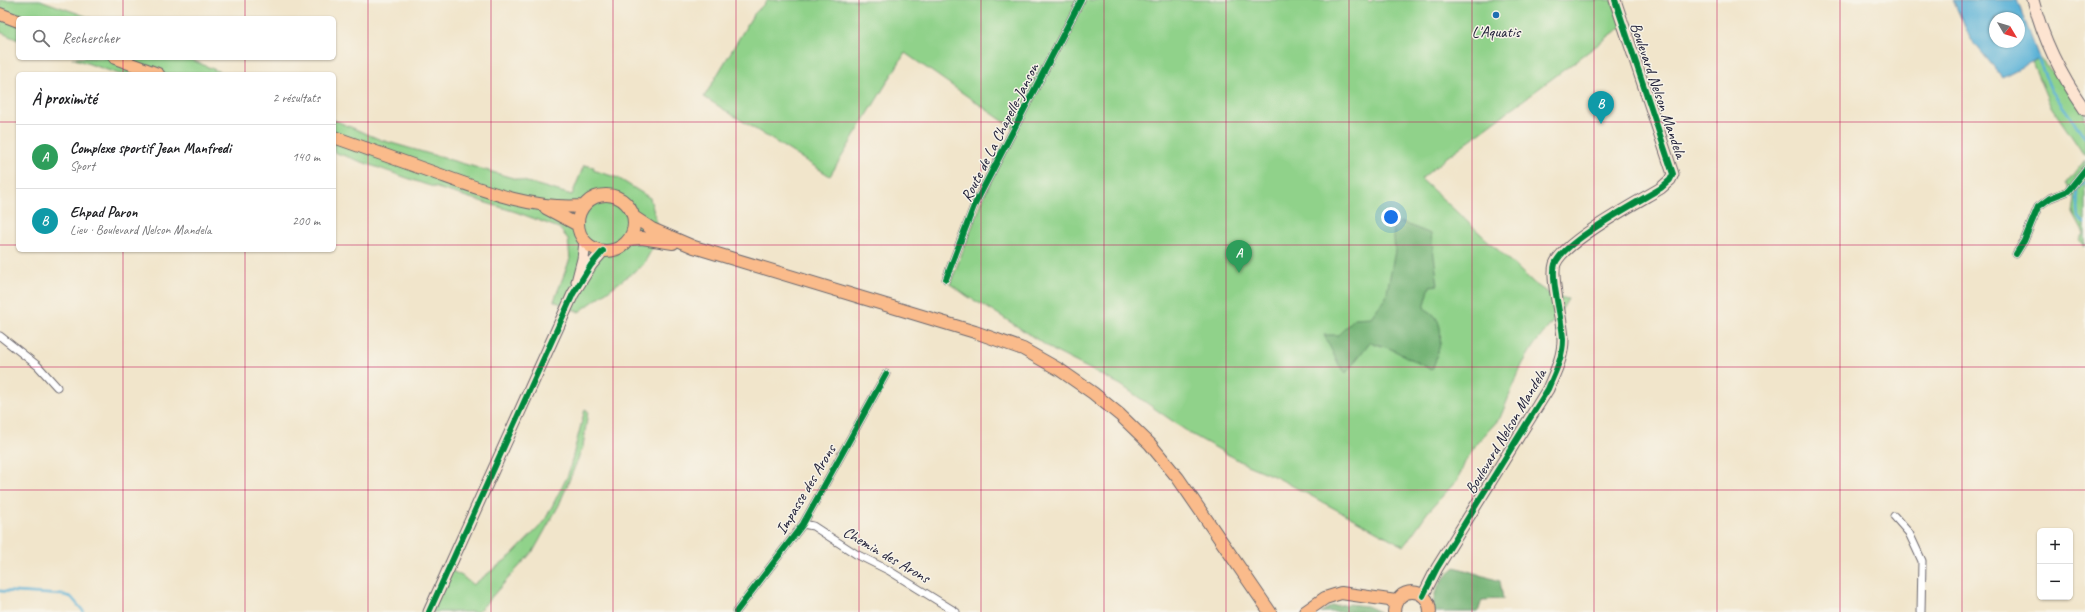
<!DOCTYPE html>
<html lang="fr">
<head>
<meta charset="utf-8">
<style>
  :root { --surface:#fff; --page:#f2f2f2; --text:#202124; --muted:#757577; --line:#e0e0e0; --accent:#b45309 }
  body { margin:0; font-family:Caveat,sans-serif; background:var(--page); color:var(--text) }
  .controls { position:absolute; right:12px; bottom:12px; display:grid; overflow:hidden; border-radius:6px; box-shadow:0 1px 3px #0004 }
  .controls button { width:36px; height:36px; display:grid; place-items:center; padding:0; border:0; border-bottom:1px solid var(--line); background:var(--surface); color:var(--text); font:20px sans-serif }
  .compass { position:absolute; left:1989px; top:12px; width:36px; height:36px; border-radius:50%; background:var(--surface); box-shadow:0 1px 3px #0004; rotate:128deg }
  .you { position:absolute; left:1391px; top:217px; width:14px; height:14px; margin:-10px; border:3px solid #fff; border-radius:50%; background:#1a73e8; box-shadow:0 0 0 6px #1a73e833 }
  .badge { display:grid; place-items:center; width:26px; height:26px; border-radius:50%; background:var(--accent); color:#fff; font-size:13px; font-weight:700 }
  .pin { position:absolute; translate:-50% -33px; filter:drop-shadow(0 1px 2px #0008) }
  .pin::after { content:''; position:absolute; top:21px; width:14px; height:12px; background:inherit; clip-path:polygon(0 0,100% 0,50% 100%) }
  .list { margin:0; padding:0; list-style:none }
  h2 { display:flex; justify-content:space-between; align-items:center; height:52px; margin:0; padding:0 16px; font-size:17px }
  h2 small { font-size:13px; font-weight:400; color:var(--muted) }
  .list li { display:grid; grid-template-columns:26px 1fr auto; gap:12px; align-items:center; box-sizing:border-box; height:64px; padding:0 16px; border-top:1px solid var(--line) }
  .list b { display:block; font-size:15px; white-space:nowrap }
  .list p { margin:0; font-size:13px; white-space:nowrap; color:var(--muted) }
  .list em { font-size:13px; font-style:normal; color:var(--muted) }
  .icon { flex:none; width:22px; height:22px; fill:none; stroke:currentColor; stroke-width:2; stroke-linecap:round; stroke-linejoin:round }
  .map { position:relative; flex:none; width:2085px; height:612px; overflow:hidden }
  .search { position:absolute; background:var(--surface); box-shadow:0 1px 3px #0004; left:16px; top:16px; width:320px; height:44px; display:flex; align-items:center; gap:10px; box-sizing:border-box; padding:0 14px; border-radius:6px; color:var(--muted); font-size:15px }
  .panel { position:absolute; background:var(--surface); box-shadow:0 1px 3px #0004; left:16px; top:72px; width:320px; height:180px; border-radius:6px }
  .map>svg:first-child { display:block }
</style>
</head>
<body>
<div class="map">
<svg width="2085" height="612" viewBox="0 0 2085 612">
  <rect width="100%" height="100%" fill="#f7f3e8"/>
  <filter id="ink" filterUnits="userSpaceOnUse"><feTurbulence type="fractalNoise" baseFrequency=".025" numOctaves="2"/><feDisplacementMap in="SourceGraphic" scale="8" xChannelSelector="R" yChannelSelector="G"/><feConvolveMatrix kernelMatrix="1 2 1 2 8 2 1 2 1" color-interpolation-filters="sRGB"/></filter>
  <filter id="wash" filterUnits="userSpaceOnUse"><feTurbulence type="fractalNoise" baseFrequency=".012" numOctaves="4" result="noise"/><feDisplacementMap in="SourceGraphic" scale="16" xChannelSelector="R" yChannelSelector="G"/><feGaussianBlur stdDeviation="0.9" result="paint"/><feColorMatrix in="noise" values="0 0 0 0 0 0 0 0 0 0 0 0 0 0 0 0 0 1.4 0 .05"/><feComposite in="paint" operator="in"/></filter>
  <g filter="url(#wash)">
    <rect width="100%" height="100%" fill="#f1e5cb"/>
    <path fill="#90d28a" stroke="#597a62" d="M 0,0 L 40,0 L 91,18 L 18,18 L 18,40 L 0,32 Z
      M 768,0 L 1367,0 L 1370,2 L 1373,0 L 1611,0 L 1624,25 L 1447,157 L 1421,179 L 1535,284 L 1551,295 L 1568,299 L 1559,314 L 1534,345 L 1522,365 L 1500,418 L 1477,443 L 1465,462 L 1458,479 L 1427,513 L 1404,546 L 1276,477 L 1247,465 L 1191,434 L 1121,385 L 1056,352 L 998,314 L 967,296 L 950,284 L 985,194 L 1016,130 L 905,53 L 830,176 L 704,97 L 753,15 Z
      M 72,58 L 187,58 L 225,74 L 119,74 Z
      M 2039,58 L 2085,106 L 2085,156 L 2050,105 L 2032,62 Z
      M 334,120 L 381,140 L 572,195 L 584,165 L 594,167 L 593,170 L 618,178 L 650,198 L 660,235 L 643,265 L 579,312 L 554,301 L 570,259 L 568,239 L 559,228 L 516,212 L 424,184 L 334,152 Z
      M 2085,160 L 2085,247 L 2080,239 L 2084,234 L 2073,213 L 2075,198 L 2067,183 Z
      M 585,409 L 588,411 L 583,447 L 559,505 L 534,550 L 478,612 L 424,612 L 444,567 L 462,576 L 473,585 L 512,555 L 544,522 L 568,475 Z"/>
    <path fill="#74b476" stroke="#4b6b58" d="M 1401,222 L 1431,234 L 1438,285 L 1430,286 L 1424,308 C 1427,310 1431,312 1434,315 C 1447,330 1438,354 1432,370 L 1391,349 L 1370,342 L 1346,373 L 1339,365 L 1324,335 L 1338,335 L 1355,318 L 1371,317 L 1386,297 L 1395,251 L 1393,226 Z
      M 1455,567 L 1500,581 L 1503,599 L 1482,600 L 1478,612 L 1433,612 C 1433,589 1439,582 1455,567 Z
      M 1349,604 L 1366,606 L 1380,612 L 1321,612 L 1332,606 Z"/>
    <path fill="#5bb2d7" stroke="#3e6a89" fill-rule="evenodd" d="M 1953,0 L 2017,0 L 2039,58 L 2002,77 L 1970,38 ZM 1995,18 L 2019,18 L 2019,42 L 1995,42 Z"/>
    <g fill="none" stroke-linecap="round" stroke-linejoin="round">
      <path stroke="#5bb2d7" stroke-width="2.5" d="M 2037,56 L 2051,90 L 2085,137
        M 2085,181 L 2076,190 C 2081,201 2071,215 2085,223
        M 0,591 L 63,595 L 71,597 L 84,612"/>
    </g>
  </g>
  <g filter="url(#ink)">
    <g fill="none" stroke-linecap="round" stroke-linejoin="round">
      <g stroke="#6a666d" stroke-width="9">
        <path id="street" d="M 2016,254 L 2024,241 L 2038,207 L 2050,198 L 2068,191 L 2085,170
          M 946,279 L 974,206 L 1081,0
          M 0,336 L 38,366 L 57,387
          M 1894,516 L 1909,533 L 1922,561 L 1921,612
          M 803,524 L 813,526 L 856,554 L 888,570 L 956,612
          M 736,612 L 803,524 L 886,374"/>
      </g>
      <g stroke="#6a666d" stroke-width="13">
        <path id="secondary" d="M 2033,0 C 2043,39 2062,77 2085,110
          M 577,282 L 583,259 L 585,242
          M 1423,596 L 1437,568 L 1548,389 C 1554,374 1563,358 1563,340 C 1563,322 1550,279 1555,264 C 1564,241 1638,202 1661,188 L 1670,180 L 1673,174 L 1615,0
          M 429,612 L 573,294 L 591,265 L 603,251"/>
      </g>
      <g stroke="#6a666d" stroke-width="14">
        <path id="primary" d="M 0,14 L 18,21
          M 115,58 L 158,74
          M 334,137 C 368,149 401,161 435,173 C 482,190 532,210 583,206
          M578 223a28 28 0 1 1 56 0a28 28 0 1 1-56 0Z
          M 546,208 L 578,225
          M 634,217 L 652,229 L 694,247 L 975,332 L 1023,349 L 1060,370 L 1093,393 L 1120,415 L 1150,444 L 1178,478 L 1270,612
          M 629,239 L 642,238 L 673,243
          M 1305,612 L 1325,598 L 1341,593 L 1396,601
          M 1394,612 C 1395,585 1430,586 1430,612"/>
      </g>
      <use href="#street" stroke="#fff" stroke-width="7"/>
      <use href="#secondary" stroke="#fde4d1" stroke-width="11"/>
      <use href="#primary" stroke="#fabb8b" stroke-width="12"/>
      <g stroke="#f7f3e8" stroke-width="8">
        <path id="cycleway" d="M 2016,254 L 2024,241 L 2038,207 L 2050,198 L 2068,191 L 2085,170
          M 946,279 L 974,206 L 1081,0
          M 1423,596 L 1437,568 L 1548,389 C 1554,374 1563,358 1563,340 C 1563,322 1550,279 1555,264 C 1564,241 1638,202 1661,188 L 1670,180 L 1673,174 L 1615,0
          M 429,612 L 573,294 L 591,265 L 603,251
          M 736,612 L 803,524 L 886,374"/>
      </g>
      <use href="#cycleway" stroke="#00873e" stroke-width="6"/>
    </g>
  </g>
  <path fill="none" stroke="#c2185b" stroke-width="1" stroke-opacity="0.55" d="M 123,0 L 123,18M 245,0 L 245,18M 368,0 L 368,612M 491,0 L 491,612M 613,0 L 613,612M 736,0 L 736,612M 859,0 L 859,612M 981,0 L 981,612M 1104,0 L 1104,612M 1226,0 L 1226,612M 1349,0 L 1349,612M 1472,0 L 1472,612M 1594,0 L 1594,612M 1717,0 L 1717,612M 1840,0 L 1840,612M 1962,0 L 1962,612M 123,58 L 123,74M 245,58 L 245,74M 0,122 L 18,122M 334,122 L 2085,122M 0,245 L 18,245M 334,245 L 2085,245M 123,250 L 123,612M 245,250 L 245,612M 0,367 L 2085,367M 0,490 L 2085,490"/>
  <circle fill="#1f6fb2" stroke="#f7f3e8" stroke-width="1.5" cx="1496" cy="15" r="4"/>
  <g text-anchor="middle" stroke-width="3" stroke-linejoin="round" paint-order="stroke">
    <g font-size="16" fill="#22223b" stroke="#f7f3e8">
      <text x="1496" y="37">L'Aquatis</text>
    </g>
    <g font-size="16" fill="#22223b" stroke="#f7f3e8">
      <text transform="translate(1659 90) rotate(71)" y="6">Boulevard Nelson Mandela</text>
      <text transform="translate(999 132) rotate(-63)" y="6">Route de La Chapelle-Janson</text>
      <text transform="translate(1505 431) rotate(-59)" y="6">Boulevard Nelson Mandela</text>
      <text transform="translate(805 489) rotate(-59)" y="6">Impasse des Arons</text>
      <text transform="translate(887 554) rotate(30)" y="6">Chemin des Arons</text>
    </g>
  </g>
</svg>
<div class="controls">
<button>+</button>
<button>−</button>
</div>
<svg class="compass" viewBox="-18 -18 36 36"><path d="M0-13l5 13h-10z" fill="#e53935"/><path d="M0 13l5-13h-10z" fill="#757577"/></svg>
<div class="you"></div>
<div class="pin badge" style="left:1239px;top:273px;background:#2e9e5b">A</div>
<div class="pin badge" style="left:1601px;top:124px;background:#0f9aa8">B</div>
<div class="search"><svg class="icon" aria-label="search" viewBox="0 0 24 24"><circle cx="10" cy="10" r="6"/><path d="M15 15l6 6"/></svg>Rechercher</div>
<section class="panel">
<h2>À proximité<small>2 résultats</small></h2>
<ul class="list">
<li><span class="badge" style="background:#2e9e5b">A</span><div><b>Complexe sportif Jean Manfredi</b><p>Sport</p></div><em>140 m</em></li>
<li><span class="badge" style="background:#0f9aa8">B</span><div><b>Ehpad Paron</b><p>Lieu · Boulevard Nelson Mandela</p></div><em>200 m</em></li>
</ul>
</section>
</div>
</body>
</html>
